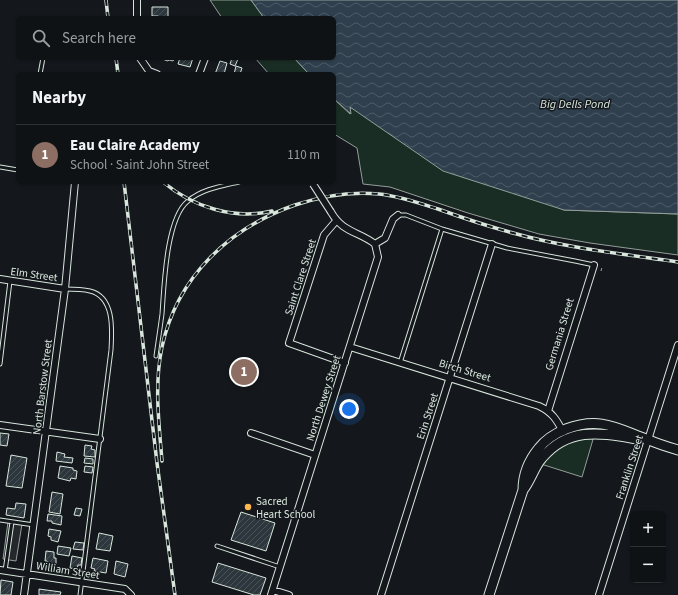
<!DOCTYPE html>
<html lang="en">
<head>
<meta charset="utf-8">
<style>
  :root { --surface:#0f1215; --page:#1d2022; --text:#f1f3f6; --muted:#9b9ea0; --line:#2f3234; --accent:#ffb74d }
  body { margin:0; font-family:"Source Sans 3",sans-serif; background:var(--page); color:var(--text) }
  .controls { position:absolute; right:12px; bottom:12px; display:grid; overflow:hidden; border-radius:6px; box-shadow:0 1px 3px #0004 }
  .controls button { width:36px; height:36px; display:grid; place-items:center; padding:0; border:0; border-bottom:1px solid var(--line); background:var(--surface); color:var(--text); font:20px sans-serif }
  .you { position:absolute; left:349px; top:409px; width:14px; height:14px; margin:-10px; border:3px solid #fff; border-radius:50%; background:#1a73e8; box-shadow:0 0 0 6px #1a73e833 }
  .badge { display:grid; place-items:center; width:26px; height:26px; border-radius:50%; background:var(--accent); color:#fff; font-size:13px; font-weight:700 }
  .pin { position:absolute; translate:-50% -50%; border:2px solid #fff; box-shadow:0 1px 4px #0006 }
  .list { margin:0; padding:0; list-style:none }
  h2 { display:flex; justify-content:space-between; align-items:center; height:52px; margin:0; padding:0 16px; font-size:17px }
  h2 small { font-size:13px; font-weight:400; color:var(--muted) }
  .list li { display:grid; grid-template-columns:26px 1fr auto; gap:12px; align-items:center; box-sizing:border-box; height:60px; padding:0 16px; border-top:1px solid var(--line) }
  .list b { display:block; font-size:15px; white-space:nowrap }
  .list p { margin:0; font-size:13px; white-space:nowrap; color:var(--muted) }
  .list em { font-size:13px; font-style:normal; color:var(--muted) }
  .icon { flex:none; width:22px; height:22px; fill:none; stroke:currentColor; stroke-width:2; stroke-linecap:round; stroke-linejoin:round }
  .map { position:relative; flex:none; width:678px; height:595px; overflow:hidden }
  .search { position:absolute; background:var(--surface); box-shadow:0 1px 3px #0004; left:16px; top:16px; width:320px; height:44px; display:flex; align-items:center; gap:10px; box-sizing:border-box; padding:0 14px; border-radius:6px; color:var(--muted); font-size:15px }
  .panel { position:absolute; background:var(--surface); box-shadow:0 1px 3px #0004; left:16px; top:72px; width:320px; height:112px; border-radius:6px }
  .map>svg:first-child { display:block }
</style>
</head>
<body>
<div class="map">
<svg width="678" height="595" viewBox="0 0 678 595">
  <defs>
    <pattern id="water-waves" width="16" height="10" patternUnits="userSpaceOnUse"><rect width="16" height="10" fill="#2f3f4d"/><path d="M0 5q4-4 8 0t8 0" fill="none" stroke="#4c5b66"/></pattern>
    <pattern id="building-hatch" width="6" height="6" patternUnits="userSpaceOnUse"><rect width="6" height="6" fill="#2c363c"/><path d="M-1 1l2-2M0 6l6-6M5 7l2-2" fill="none" stroke="#4a5358"/></pattern>
  </defs>
  <rect width="100%" height="100%" fill="#14181c"/>
  <path fill="#1a2d24" stroke="#939e99" d="M 210,0 L 251,0 L 264,18 L 222,18 Z
    M 255,58 L 294,58 L 309,74 L 269,74 Z
    M 334,99 L 350,114 L 350,107 L 564,210 L 678,214 L 678,255 L 590,243 L 539,234 L 468,213 L 390,187 L 363,184 L 357,148 L 334,134 Z
    M 594,436 L 582,477 L 541,464 L 545,459 L 569,441 Z"/>
  <path fill="#24282b" stroke="#939e99" d="M 8,522 L 22,524 L 16,561 L 3,559 Z"/>
  <path fill="url(#water-waves)" stroke="#939e99" d="M 251,0 L 678,0 L 678,214 L 564,210 L 443,171 L 350,107 L 351,114 L 334,99 L 334,74 L 309,74 L 294,58 L 334,58 L 334,18 L 264,18 Z"/>
  <path fill="url(#building-hatch)" stroke="#d8e6dc" d="M 152,7 L 168,7 L 168,18 L 158,18 L 158,16 L 152,16 Z
    M 162,58 L 175,58 L 173,61 L 169,60 L 168,61 L 162,59 Z
    M 180,58 L 193,58 L 190,67 L 178,64 Z
    M 232,58 L 238,59 L 235,66 L 230,64 Z
    M 220,61 L 227,63 L 224,74 L 215,74 Z
    M 236,66 L 242,68 L 240,74 L 234,74 Z
    M 0,433 L 9,434 L 7,446 L 0,445 Z
    M 85,445 L 92,446 L 91,449 L 95,450 L 95,457 L 84,456 Z
    M 57,452 L 65,454 L 64,457 L 73,458 L 72,463 L 56,461 Z
    M 11,455 L 27,458 L 22,488 L 6,486 Z
    M 85,458 L 93,459 L 93,464 L 84,463 Z
    M 60,466 L 73,468 L 73,470 L 77,471 L 76,479 L 71,478 L 70,481 L 58,478 Z
    M 85,466 L 93,467 L 92,473 L 84,472 Z
    M 52,492 L 63,494 L 60,514 L 49,512 Z
    M 16,503 L 26,504 L 24,518 L 6,515 L 7,508 L 15,509 Z
    M 76,508 L 82,509 L 80,516 L 74,515 Z
    M 241,512 L 275,523 L 266,551 L 231,540 Z
    M 48,514 L 62,516 L 61,525 L 52,523 L 52,521 L 47,521 Z
    M 49,529 L 61,531 L 58,542 L 51,540 L 51,537 L 48,536 Z
    M 99,533 L 113,536 L 110,551 L 96,549 Z
    M 75,542 L 84,543 L 83,550 L 73,549 Z
    M 58,546 L 71,548 L 69,556 L 57,554 Z
    M 46,551 L 54,552 L 54,558 L 56,558 L 56,564 L 47,562 L 47,561 L 45,561 Z
    M 72,556 L 82,558 L 81,565 L 78,565 L 77,569 L 70,568 Z
    M 93,558 L 108,561 L 106,573 L 94,571 L 95,569 L 91,568 Z
    M 116,561 L 128,564 L 125,577 L 114,574 Z
    M 218,563 L 266,578 L 260,595 L 254,595 L 212,582 Z
    M 1,580 L 13,582 L 11,595 L 0,595 Z
    M 39,589 L 61,592 L 60,595 L 39,595 Z"/>
  <g fill="none" stroke-linecap="round" stroke-linejoin="round">
    <g stroke="#d8e6dc" stroke-width="5">
      <path id="service" d="M 40,74 L 43,58
        M 0,167 L 18,170
        M 398,215 L 406,215 L 442,229 L 507,248 L 575,261 L 594,265
        M 65,289 C 73,289 82,289 90,291 C 115,297 112,331 111,350 L 80,595
        M 156,356 C 158,342 160,329 162,314 C 164,287 166,218 188,201 C 202,189 222,186 239,182
        M 400,363 L 442,229
        M 0,364 L 10,281
        M 0,520 L 34,525
        M 217,546 L 280,567
        M 5,571 L 12,522"/>
    </g>
    <g stroke="#d8e6dc" stroke-width="8">
      <path id="minor" d="M 137,0 L 137,18
        M 140,58 L 149,71 L 157,74
        M 199,74 L 205,58
        M 331,212 C 343,233 358,231 375,244
        M 336,221 L 324,235 L 289,343 L 345,363
        M 375,244 L 385,238 L 393,219 L 398,215
        M 0,279 L 65,289
        M 350,347 L 539,406 C 552,412 557,420 563,432
        M 548,411 L 594,265
        M 0,425 L 100,439
        M 251,433 L 315,455
        M 0,570 L 125,589 L 131,595
        M 273,590 L 289,595
        M 24,595 L 65,289 L 75,182
        M 271,595 L 378,257 L 375,244
        M 381,595 L 492,244
        M 599,595 L 678,345"/>
    </g>
    <g stroke="#d8e6dc" stroke-width="11">
      <path id="secondary" d="M 523,490 C 531,480 534,467 542,458 C 569,426 601,433 637,439
        M 489,595 L 523,490 C 523,473 529,460 539,448 C 546,439 556,433 566,429 C 601,416 618,429 649,440 C 658,444 668,447 678,450"/>
    </g>
    <path stroke="#9da8a2" stroke-width="1" stroke-dasharray="3 2" stroke-linecap="butt" d="M 601,271 L 602,267"/>
    <use href="#service" stroke="#14181c" stroke-width="3"/>
    <use href="#minor" stroke="#14181c" stroke-width="6"/>
    <use href="#secondary" stroke="#14181c" stroke-width="9"/>
    <g stroke="#d8e6dc" stroke-width="3.5">
      <path id="rail" d="M 106,0 L 108,18
        M 116,58 L 118,74
        M 124,182 L 157,463 L 175,595
        M 163,182 C 193,207 234,220 272,211
        M 162,461 C 159,423 154,385 162,347 C 177,277 229,228 295,205 C 322,196 350,191 379,194 C 399,196 419,203 438,209 C 463,218 487,226 513,233 C 566,248 623,254 678,262"/>
    </g>
    <use href="#rail" stroke="#14181c" stroke-width="2" stroke-dasharray="6" stroke-linecap="butt"/>
    <g stroke="#d8e6dc" stroke-width="8" stroke-linecap="butt">
      <path id="minor-bridge" d="M 313,184 L 331,212"/>
    </g>
    <use href="#minor-bridge" stroke="#14181c" stroke-width="6"/>
  </g>
  <circle fill="#ffb74d" stroke="#14181c" stroke-width="1.5" cx="248" cy="507" r="4"/>
  <g text-anchor="middle" stroke-width="3" stroke-linejoin="round" paint-order="stroke">
    <g font-size="11" fill="#d8e6dc" stroke="#14181c">
      <text transform="translate(34 274) rotate(8)" y="4">Elm Street</text>
      <text transform="translate(300 277) rotate(-72)" y="4">Saint Clare Street</text>
      <text transform="translate(559 334) rotate(-73)" y="4">Germania Street</text>
      <text transform="translate(465 370) rotate(17)" y="4">Birch Street</text>
      <text transform="translate(42 387) rotate(-83)" y="4">North Barstow Street</text>
      <text transform="translate(323 398) rotate(-72)" y="4">North Dewey Street</text>
      <text transform="translate(427 416) rotate(-72)" y="4">Erin Street</text>
      <text transform="translate(629 467) rotate(-72)" y="4">Franklin Street</text>
      <text transform="translate(68 570) rotate(9)" y="4">William Street</text>
    </g>
    <g font-size="11" fill="#d8e6dc" stroke="#14181c" text-anchor="start">
      <text x="256" y="505">Sacred<tspan x="256" dy="13">Heart School</tspan></text>
    </g>
    <g font-size="12" font-style="italic" fill="#d8e6dc" stroke="#14181c">
      <text x="575" y="108">Big Dells Pond</text>
    </g>
  </g>
</svg>
<div class="controls">
<button>+</button>
<button>−</button>
</div>
<div class="you"></div>
<div class="pin badge" style="left:244px;top:372px;background:#8d6e63">1</div>
<div class="search"><svg class="icon" aria-label="search" viewBox="0 0 24 24"><circle cx="10" cy="10" r="6"/><path d="M15 15l6 6"/></svg>Search here</div>
<section class="panel">
<h2>Nearby<small></small></h2>
<ul class="list">
<li><span class="badge" style="background:#8d6e63">1</span><div><b>Eau Claire Academy</b><p>School · Saint John Street</p></div><em>110 m</em></li>
</ul>
</section>
</div>
</body>
</html>
